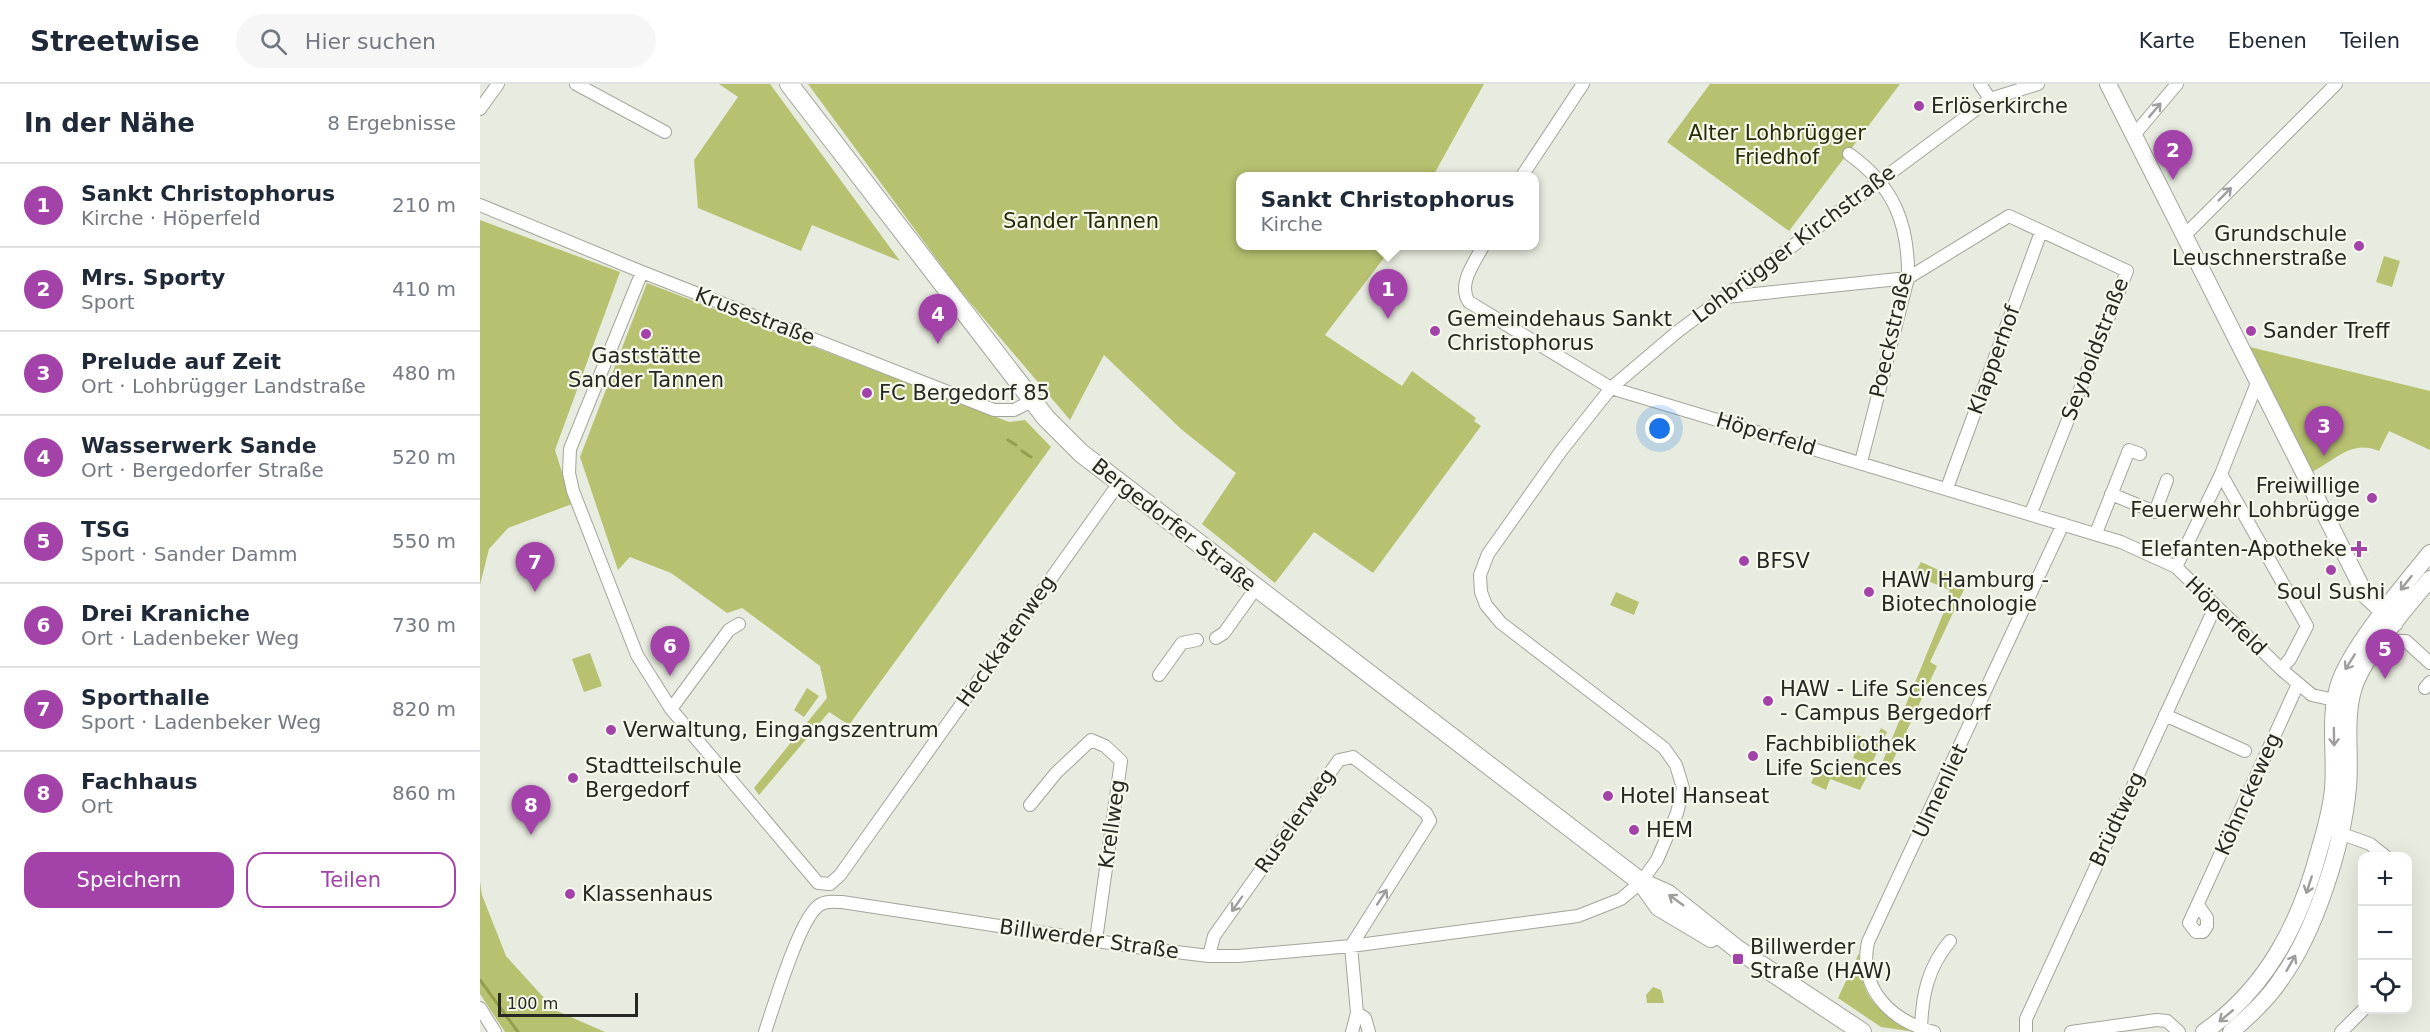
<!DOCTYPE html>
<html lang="de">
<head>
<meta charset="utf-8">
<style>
  :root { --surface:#fff; --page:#f6f6f7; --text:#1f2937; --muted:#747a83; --line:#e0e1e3; --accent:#a343aa }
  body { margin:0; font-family:"DejaVu Sans",sans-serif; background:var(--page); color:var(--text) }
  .controls { position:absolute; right:18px; bottom:18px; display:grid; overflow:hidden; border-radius:12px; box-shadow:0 6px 24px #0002 }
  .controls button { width:54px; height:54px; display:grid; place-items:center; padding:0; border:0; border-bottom:2px solid var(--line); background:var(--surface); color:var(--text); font:30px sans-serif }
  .scale { position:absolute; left:18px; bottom:15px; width:140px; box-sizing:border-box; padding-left:6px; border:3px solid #272824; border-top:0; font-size:16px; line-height:21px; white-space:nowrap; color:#272824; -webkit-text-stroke:4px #f6f8ec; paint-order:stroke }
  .you { position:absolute; left:1180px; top:345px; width:21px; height:21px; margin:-15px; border:4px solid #fff; border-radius:50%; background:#1a73e8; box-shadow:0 0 0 9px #1a73e833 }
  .badge { display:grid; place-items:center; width:39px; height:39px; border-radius:50%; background:var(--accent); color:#fff; font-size:20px; font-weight:700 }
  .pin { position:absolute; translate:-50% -50px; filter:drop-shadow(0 2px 3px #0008) }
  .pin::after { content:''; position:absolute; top:32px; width:21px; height:18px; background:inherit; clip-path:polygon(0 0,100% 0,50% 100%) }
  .popup { position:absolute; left:756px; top:88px; width:303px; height:78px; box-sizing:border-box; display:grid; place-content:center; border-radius:12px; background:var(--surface); filter:drop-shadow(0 2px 4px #0005); font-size:20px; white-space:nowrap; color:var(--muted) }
  .popup b { font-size:22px; color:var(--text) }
  .popup::after { content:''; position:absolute; left:50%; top:100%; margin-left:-12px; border:12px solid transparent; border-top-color:var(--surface) }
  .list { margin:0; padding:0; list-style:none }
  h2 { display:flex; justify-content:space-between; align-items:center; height:78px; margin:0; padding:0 24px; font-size:26px }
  h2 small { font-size:20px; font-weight:400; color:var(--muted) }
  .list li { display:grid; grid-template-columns:39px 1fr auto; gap:18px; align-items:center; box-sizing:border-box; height:84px; padding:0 24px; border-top:2px solid var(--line) }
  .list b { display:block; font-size:22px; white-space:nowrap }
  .list p { margin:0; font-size:20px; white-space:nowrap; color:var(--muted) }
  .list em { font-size:20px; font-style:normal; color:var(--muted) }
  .actions { display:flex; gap:12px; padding:18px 24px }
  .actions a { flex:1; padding:14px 0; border:2px solid var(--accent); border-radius:18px; text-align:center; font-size:21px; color:var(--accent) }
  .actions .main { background:var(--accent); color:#fff }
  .icon { flex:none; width:33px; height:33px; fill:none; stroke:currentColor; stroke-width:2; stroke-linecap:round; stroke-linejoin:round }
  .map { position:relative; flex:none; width:1950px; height:948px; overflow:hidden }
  header { display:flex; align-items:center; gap:36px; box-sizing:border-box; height:84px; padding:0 30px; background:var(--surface); border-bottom:2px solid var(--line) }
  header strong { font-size:28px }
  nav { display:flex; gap:33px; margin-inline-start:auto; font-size:21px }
  .search { width:420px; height:54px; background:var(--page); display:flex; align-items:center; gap:15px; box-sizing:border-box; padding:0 21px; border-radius:33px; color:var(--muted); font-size:22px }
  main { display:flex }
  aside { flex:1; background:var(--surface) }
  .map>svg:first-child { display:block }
</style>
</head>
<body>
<header>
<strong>Streetwise</strong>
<div class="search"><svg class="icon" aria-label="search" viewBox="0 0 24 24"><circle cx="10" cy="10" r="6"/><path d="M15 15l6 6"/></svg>Hier suchen</div>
<nav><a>Karte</a><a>Ebenen</a><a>Teilen</a></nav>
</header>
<main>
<aside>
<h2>In der Nähe<small>8 Ergebnisse</small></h2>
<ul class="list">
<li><span class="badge">1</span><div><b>Sankt Christophorus</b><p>Kirche · Höperfeld</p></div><em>210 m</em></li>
<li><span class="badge">2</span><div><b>Mrs. Sporty</b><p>Sport</p></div><em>410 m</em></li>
<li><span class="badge">3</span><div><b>Prelude auf Zeit</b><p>Ort · Lohbrügger Landstraße</p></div><em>480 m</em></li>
<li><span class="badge">4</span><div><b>Wasserwerk Sande</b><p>Ort · Bergedorfer Straße</p></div><em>520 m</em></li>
<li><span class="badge">5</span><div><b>TSG</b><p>Sport · Sander Damm</p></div><em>550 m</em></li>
<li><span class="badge">6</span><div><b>Drei Kraniche</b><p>Ort · Ladenbeker Weg</p></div><em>730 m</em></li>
<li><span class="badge">7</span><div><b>Sporthalle</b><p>Sport · Ladenbeker Weg</p></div><em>820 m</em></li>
<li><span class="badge">8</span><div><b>Fachhaus</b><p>Ort</p></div><em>860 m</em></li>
</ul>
<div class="actions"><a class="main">Speichern</a><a>Teilen</a></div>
</aside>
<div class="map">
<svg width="1950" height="948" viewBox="0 0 1950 948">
  <rect width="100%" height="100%" fill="#e8ebdf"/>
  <path fill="#b7c170" d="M 239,0 L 290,0 L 420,177 L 332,141 L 321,167 L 218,124 L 214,76 L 258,13 Z
    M 328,0 L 1004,0 L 953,92 L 761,92 L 761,162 L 913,162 L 845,251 L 922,302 L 932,287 L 996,334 L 994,337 L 1001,342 L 893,489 L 834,448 L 795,499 L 722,440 L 756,389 L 701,345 L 624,271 L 590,336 L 478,204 Z
    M 1230,0 L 1420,0 L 1309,147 L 1187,58 Z
    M 0,136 L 140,188 L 75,366 L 92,420 L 28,444 L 9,465 L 0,501 Z
    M 1904,172 L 1920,177 L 1912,203 L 1896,198 Z
    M 167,199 L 529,338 L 545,336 L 571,363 L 369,641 L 349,628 L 279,711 L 274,704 L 347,614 L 340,582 L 262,524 L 247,529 L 191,489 L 150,473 L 138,486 L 100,373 Z
    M 1770,263 L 1950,307 L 1950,366 L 1909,347 L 1899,367 C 1872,355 1855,376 1832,388 Z
    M 1441,478 L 1487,499 L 1450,578 L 1457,582 L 1409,685 L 1402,679 L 1470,513 L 1469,506 L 1437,492 L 1435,489 Z
    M 1136,508 L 1159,518 L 1154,531 L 1130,521 Z
    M 110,569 L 122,602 L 104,608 L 92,575 Z
    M 327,604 L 339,612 L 324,633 L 314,626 Z
    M 1401,644 L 1407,648 L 1391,681 L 1373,674 L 1376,666 L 1363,661 L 1369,648 L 1395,658 Z
    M 1370,679 L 1389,688 L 1380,706 L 1350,695 L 1346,706 L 1331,699 L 1339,681 L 1365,692 Z
    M 0,797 L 2,811 L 26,872 L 75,926 L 125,948 L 25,948 L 0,910 Z
    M 1379,869 C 1380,915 1397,927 1435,948 L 1401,943 L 1358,914 Z
    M 1173,903 L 1181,906 L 1184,919 L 1167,919 L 1166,911 Z"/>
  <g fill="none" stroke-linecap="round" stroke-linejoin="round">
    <path stroke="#959e4a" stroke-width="3" d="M 528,356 L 536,361
      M 542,367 L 551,373
      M 0,896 L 38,948"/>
    <g stroke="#a3a59a" stroke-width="14">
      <path id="street" d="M 96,0 L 185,48
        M 1500,0 L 1510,15
        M 0,25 L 18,0
        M 1653,52 L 1697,0
        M 1369,70 C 1414,102 1429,140 1428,194 L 1381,378
        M 1042,92 L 1103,0
        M 0,121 L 162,188 L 514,326 L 534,326 L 552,317
        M 1704,152 L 1856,0
        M 1003,162 C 995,178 977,200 989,218 L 1131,304 L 1641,458 L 1696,483 L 1802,586 L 1832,611 L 1863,618
        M 162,188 L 90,365 L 89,389 L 93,407 L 157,571 L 191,625 L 338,799 L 350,800 L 360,791 L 639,399
        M 1246,213 L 1428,194 L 1529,132 L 1647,187 L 1551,429
        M 1741,390 L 1827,542 L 1810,575 L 1801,585
        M 1467,404 L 1561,148
        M 1631,410 L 1675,428 L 1687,396
        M 1616,449 L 1649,366 L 1660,370
        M 1696,483 L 1741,390 L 1777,299
        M 736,554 L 744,549 L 776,504
        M 1916,557 L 1926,557 L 1950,579
        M 679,591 L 702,559 L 717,556
        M 1945,604 L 1950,598
        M 191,625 L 249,546 L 259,540
        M 1685,631 L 1765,667
        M 550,721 L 576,689 L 611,656 L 625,662 L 641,677 L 616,856
        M 1854,747 L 1890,760 L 1905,772
        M 1718,821 L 1727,834 L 1727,842 L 1723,848 L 1716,848 L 1709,839 L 1818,600
        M 729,872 L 734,852 L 859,676 L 873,673 L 946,729 L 950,737 L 871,862 L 877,929 L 872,948
        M 0,924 L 15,948
        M 877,929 L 885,934 L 889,948
        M 1441,945 C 1442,911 1448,883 1470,857
        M 285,948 C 294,921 318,841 336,824 C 343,816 353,818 362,818 L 663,864 L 729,872 L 758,872 L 871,862 L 1098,832 L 1141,815 L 1161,798 L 1177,776 L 1197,729 L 1203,704 L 1196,681 L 1184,664 L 1021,539 L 1006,521 L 1001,508 L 1000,491 L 1008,470 L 1081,367 L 1131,304 L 1197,248 L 1510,15 L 1558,0
        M 1454,948 C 1411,937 1378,905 1388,858 L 1583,440
        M 1546,948 L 1546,935 L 1735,523
        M 1591,948 L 1677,936 L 1687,937 L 1699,948
        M 1861,948 L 1883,926"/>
    </g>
    <g stroke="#a3a59a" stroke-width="18">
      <path id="secondary" d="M 1628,0 L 1886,512 L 1915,539
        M 1724,948 C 1787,904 1820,839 1839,767 C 1845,747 1851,726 1853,705 C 1856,671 1848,633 1859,600 C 1871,563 1924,501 1950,469
        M 1751,948 C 1769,932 1788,915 1801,895 C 1835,848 1863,761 1868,703 C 1871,670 1864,634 1874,603 C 1884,572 1928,521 1950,495"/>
    </g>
    <g stroke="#a3a59a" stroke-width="20">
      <path id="primary" d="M 309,0 L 566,334 L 601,369 L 1161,798 L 1188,810 L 1257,865 L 1382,948
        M 1162,799 L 1179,823 L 1231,854"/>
    </g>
    <use href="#street" stroke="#fff" stroke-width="12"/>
    <use href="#secondary" stroke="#fff" stroke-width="16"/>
    <use href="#primary" stroke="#fff" stroke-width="18"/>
  </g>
  <defs><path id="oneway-shaft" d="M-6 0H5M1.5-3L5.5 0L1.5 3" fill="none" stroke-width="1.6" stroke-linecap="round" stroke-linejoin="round" transform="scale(1.5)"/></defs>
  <g stroke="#9e9e9c">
    <use href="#oneway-shaft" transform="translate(1675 26) rotate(-50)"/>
    <use href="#oneway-shaft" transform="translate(1745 110) rotate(-45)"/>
    <use href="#oneway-shaft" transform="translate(1926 499) rotate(128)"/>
    <use href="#oneway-shaft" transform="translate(1870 578) rotate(122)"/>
    <use href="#oneway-shaft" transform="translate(1854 653) rotate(89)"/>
    <use href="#oneway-shaft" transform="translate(1829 801) rotate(108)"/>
    <use href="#oneway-shaft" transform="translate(902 813) rotate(-57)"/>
    <use href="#oneway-shaft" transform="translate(1196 816) rotate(-144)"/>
    <use href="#oneway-shaft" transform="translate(757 820) rotate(125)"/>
    <use href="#oneway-shaft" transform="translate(1811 879) rotate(-60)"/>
    <use href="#oneway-shaft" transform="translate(1746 932) rotate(140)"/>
  </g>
  <g fill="#a343aa" stroke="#f6f8ec" stroke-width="2">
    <circle cx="1439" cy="22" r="6"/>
    <circle cx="1879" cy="162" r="6"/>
    <circle cx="955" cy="247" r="6"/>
    <circle cx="1771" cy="247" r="6"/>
    <circle cx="166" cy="250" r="6"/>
    <circle cx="387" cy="309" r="6"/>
    <circle cx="1892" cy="414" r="6"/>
    <path d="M1876 456h6v6h6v6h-6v6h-6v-6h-6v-6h6z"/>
    <circle cx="1264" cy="477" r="6"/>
    <circle cx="1851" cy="486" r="6"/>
    <circle cx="1389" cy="508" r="6"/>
    <circle cx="1288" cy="617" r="6"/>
    <circle cx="131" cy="646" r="6"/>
    <circle cx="1273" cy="672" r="6"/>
    <circle cx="93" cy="694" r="6"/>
    <circle cx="1128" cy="712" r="6"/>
    <circle cx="1154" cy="746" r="6"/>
    <circle cx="90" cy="810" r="6"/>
    <rect x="1252" y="869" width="12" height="12" rx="3"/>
  </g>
  <g text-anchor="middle" stroke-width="4.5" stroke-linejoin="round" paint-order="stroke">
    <g font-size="21" fill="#272824" stroke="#f6f8ec" text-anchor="start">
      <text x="1451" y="29">Erlöserkirche</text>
      <text x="1867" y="157" text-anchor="end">Grundschule<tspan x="1867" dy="24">Leuschnerstraße</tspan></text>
      <text x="967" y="242">Gemeindehaus Sankt<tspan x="967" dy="24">Christophorus</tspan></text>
      <text x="1783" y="254">Sander Treff</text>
      <text x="166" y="279" text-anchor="middle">Gaststätte<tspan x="166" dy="24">Sander Tannen</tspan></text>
      <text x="399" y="316">FC Bergedorf 85</text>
      <text x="1880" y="409" text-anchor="end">Freiwillige<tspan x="1880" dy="24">Feuerwehr Lohbrügge</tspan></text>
      <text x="1867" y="472" text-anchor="end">Elefanten-Apotheke</text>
      <text x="1276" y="484">BFSV</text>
      <text x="1401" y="503">HAW Hamburg -<tspan x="1401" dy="24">Biotechnologie</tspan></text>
      <text x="1851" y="515" text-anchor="middle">Soul Sushi</text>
      <text x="1300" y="612">HAW - Life Sciences<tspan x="1300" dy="24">- Campus Bergedorf</tspan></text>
      <text x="143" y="653">Verwaltung, Eingangszentrum</text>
      <text x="1285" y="667">Fachbibliothek<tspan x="1285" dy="24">Life Sciences</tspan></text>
      <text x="105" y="689">Stadtteilschule<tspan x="105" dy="24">Bergedorf</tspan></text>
      <text x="1140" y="719">Hotel Hanseat</text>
      <text x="1166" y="753">HEM</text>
      <text x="102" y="817">Klassenhaus</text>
      <text x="1270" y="870">Billwerder<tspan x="1270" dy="24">Straße (HAW)</tspan></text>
    </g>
    <g font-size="21" fill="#292d07" stroke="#f6f8ec">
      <text x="1297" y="56">Alter Lohbrügger<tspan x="1297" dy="24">Friedhof</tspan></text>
      <text x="601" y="144">Sander Tannen</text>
    </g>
    <g font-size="21" fill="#272824" stroke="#f6f8ec">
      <text transform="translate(1314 160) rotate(-37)" y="7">Lohbrügger Kirchstraße</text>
      <text transform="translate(275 232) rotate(21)" y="7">Krusestraße</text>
      <text transform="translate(1411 251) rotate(-77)" y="7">Poeckstraße</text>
      <text transform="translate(1615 265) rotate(-69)" y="7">Seyboldstraße</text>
      <text transform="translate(1514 276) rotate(-70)" y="7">Klapperhof</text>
      <text transform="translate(1286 350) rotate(17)" y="7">Höperfeld</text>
      <text transform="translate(694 441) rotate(38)" y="7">Bergedorfer Straße</text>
      <text transform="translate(1746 532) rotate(44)" y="7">Höperfeld</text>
      <text transform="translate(526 557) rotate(-55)" y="7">Heckkatenweg</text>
      <text transform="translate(1460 707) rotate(-65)" y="7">Ulmenliet</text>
      <text transform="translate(1768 710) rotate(-66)" y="7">Köhnckeweg</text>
      <text transform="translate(1637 735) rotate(-65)" y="7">Brüdtweg</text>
      <text transform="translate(815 737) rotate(-55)" y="7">Ruselerweg</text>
      <text transform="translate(632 740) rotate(-82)" y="7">Krellweg</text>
      <text transform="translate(609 855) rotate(8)" y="7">Billwerder Straße</text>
    </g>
  </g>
</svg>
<div class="controls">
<button>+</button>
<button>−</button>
<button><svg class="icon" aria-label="locate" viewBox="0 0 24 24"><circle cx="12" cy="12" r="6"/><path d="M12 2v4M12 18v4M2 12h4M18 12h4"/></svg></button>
</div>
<div class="scale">100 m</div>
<div class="you"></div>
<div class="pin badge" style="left:908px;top:235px">1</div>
<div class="popup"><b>Sankt Christophorus</b>Kirche</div>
<div class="pin badge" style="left:1693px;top:96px">2</div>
<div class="pin badge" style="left:1844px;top:372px">3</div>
<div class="pin badge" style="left:458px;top:260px">4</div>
<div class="pin badge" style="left:1905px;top:595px">5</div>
<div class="pin badge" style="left:190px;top:592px">6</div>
<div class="pin badge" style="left:55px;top:508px">7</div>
<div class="pin badge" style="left:51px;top:751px">8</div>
</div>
</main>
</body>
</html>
